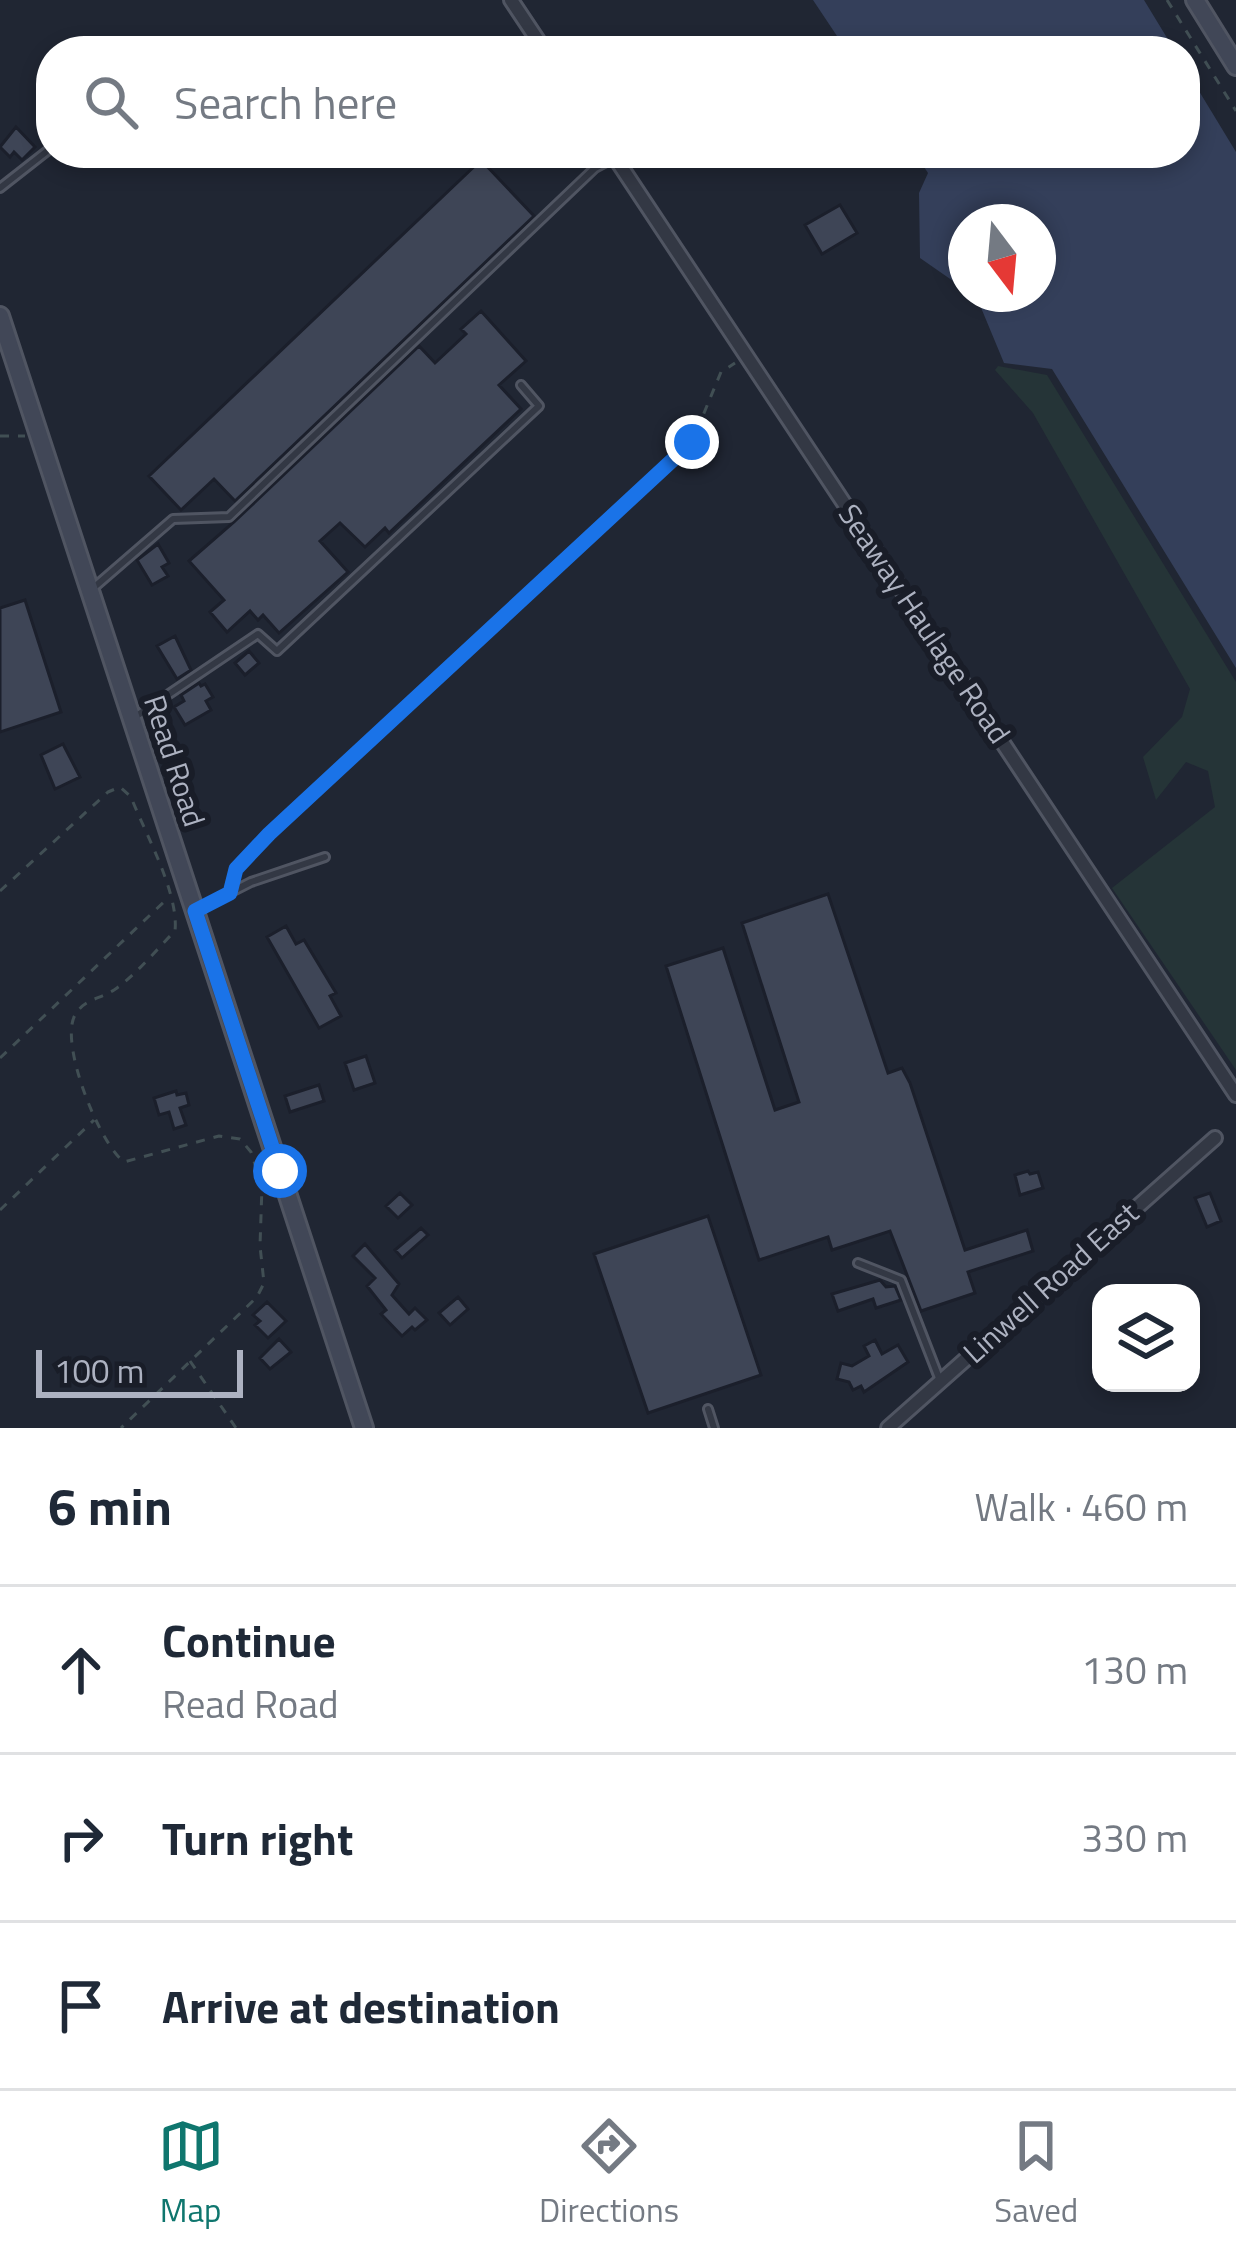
<!DOCTYPE html>
<html lang="en">
<head>
<meta charset="utf-8">
<style>
  :root { --surface:#fff; --page:#f6f6f7; --text:#1f2937; --muted:#747a83; --line:#e0e1e3; --accent:#0f766e }
  body { margin:0; font-family:"Titillium Web",sans-serif; background:var(--page); color:var(--text) }
  .controls { position:absolute; right:36px; bottom:36px; display:grid; overflow:hidden; border-radius:24px; box-shadow:0 6px 18px #0003 }
  .controls button { width:108px; height:108px; display:grid; place-items:center; padding:0; border:0; border-bottom:3px solid var(--line); background:var(--surface); color:var(--text); font:60px sans-serif }
  .compass { position:absolute; left:948px; top:204px; width:108px; height:108px; border-radius:50%; background:var(--surface); box-shadow:0 6px 18px #0003; rotate:164deg }
  .scale { position:absolute; left:36px; bottom:30px; width:207px; box-sizing:border-box; padding-left:12px; border:6px solid #adb2c1; border-top:0; font-size:33px; line-height:42px; white-space:nowrap; color:#adb2c1; -webkit-text-stroke:9px #191d28; paint-order:stroke }
  .stop { position:absolute; width:36px; height:36px; margin:-27px; border:9px solid #1a73e8; border-radius:50%; background:#fff }
  .stop.end { background:#1a73e8; border-color:#fff; box-shadow:0 3px 12px #0008 }
  .list { margin:0; padding:0; list-style:none }
  h2 { display:flex; justify-content:space-between; align-items:center; height:156px; margin:0; padding:0 48px; font-size:51px }
  h2 small { font-size:39px; font-weight:400; color:var(--muted) }
  .list li { display:grid; grid-template-columns:78px 1fr auto; gap:36px; align-items:center; box-sizing:border-box; height:168px; padding:0 48px; border-top:3px solid var(--line) }
  .list b { display:block; font-size:45px; white-space:nowrap }
  .list p { margin:0; font-size:39px; white-space:nowrap; color:var(--muted) }
  .list em { font-size:39px; font-style:normal; color:var(--muted) }
  .icon { flex:none; width:66px; height:66px; fill:none; stroke:currentColor; stroke-width:2; stroke-linecap:round; stroke-linejoin:round }
  .map { position:relative; flex:none; width:1236px; height:1428px; overflow:hidden }
  .search { position:absolute; background:var(--surface); box-shadow:0 6px 18px #0003; left:36px; right:36px; top:36px; height:132px; display:flex; align-items:center; gap:30px; box-sizing:border-box; padding:0 42px; border-radius:48px; color:var(--muted); font-size:45px }
  .sheet { height:660px; background:var(--surface) }
  nav { display:flex; justify-content:space-around; align-items:center; box-sizing:border-box; height:168px; border-top:3px solid var(--line); background:var(--surface); font-size:33px; color:var(--muted) }
  nav a { display:grid; justify-items:center; gap:6px }
  nav .on { color:var(--accent) }
  .map>svg:first-child { display:block }
</style>
</head>
<body>
<div class="map">
<svg width="1236" height="1428" viewBox="0 0 1236 1428">
  <rect width="100%" height="100%" fill="#202633"/>
  <path fill="#253437" d="M 998,366 L 1047,375 L 1236,682 L 1236,1070 L 1112,888 L 1215,807 L 1208,771 L 1186,762 L 1156,800 L 1143,757 L 1182,717 L 1190,689 L 1033,413 L 995,370 Z"/>
  <path fill="#343f5a" d="M 813,0 L 1144,0 L 1175,51 L 847,51 Z
    M 1185,68 L 1236,152 L 1236,668 L 1052,369 L 1004,363 L 977,298 L 972,294 L 1038,294 L 1038,222 L 966,222 L 966,290 L 920,258 L 919,193 L 928,173 L 915,153 L 1185,153 Z"/>
  <path fill="#3e4556" stroke="#1b1f2b" stroke-width="3" d="M 16,127 L 35,147 L 22,160 L 14,152 L 10,157 L 0,147 Z
    M 481,160 L 534,216 L 235,501 L 214,479 L 181,510 L 149,476 Z
    M 840,205 L 857,233 L 822,254 L 805,225 Z
    M 481,311 L 526,361 L 499,385 L 521,409 L 389,533 L 385,528 L 365,547 L 340,523 L 320,541 L 348,572 L 279,633 L 263,615 L 258,620 L 250,611 L 227,632 L 210,612 L 224,600 L 189,561 L 234,522 L 419,346 L 435,363 L 466,334 L 461,329 Z
    M 158,544 L 169,563 L 162,567 L 168,576 L 152,585 L 137,560 Z
    M 25,600 L 61,712 L 0,732 L 0,608 Z
    M 175,636 L 191,670 L 177,679 L 157,646 Z
    M 249,651 L 259,663 L 245,675 L 235,663 Z
    M 199,683 L 201,686 L 205,684 L 213,697 L 206,701 L 211,710 L 185,725 L 174,707 L 184,701 L 181,695 Z
    M 63,744 L 80,777 L 55,789 L 41,755 Z
    M 828,894 L 888,1073 L 902,1068 L 910,1083 L 965,1250 L 1027,1230 L 1033,1251 L 968,1272 L 975,1293 L 921,1311 L 890,1231 L 832,1250 L 828,1237 L 759,1260 L 666,966 L 723,948 L 775,1110 L 799,1102 L 742,923 Z
    M 286,926 L 296,944 L 304,940 L 336,993 L 330,996 L 341,1016 L 319,1028 L 267,937 Z
    M 366,1056 L 375,1083 L 354,1090 L 345,1063 Z
    M 319,1085 L 324,1101 L 290,1112 L 285,1096 Z
    M 176,1091 L 177,1095 L 186,1093 L 189,1105 L 180,1108 L 186,1125 L 174,1129 L 169,1112 L 159,1115 L 154,1098 Z
    M 1028,1171 L 1030,1174 L 1038,1172 L 1043,1188 L 1020,1195 L 1015,1175 Z
    M 400,1193 L 412,1205 L 398,1218 L 386,1206 Z
    M 1210,1193 L 1221,1221 L 1207,1227 L 1195,1198 Z
    M 708,1216 L 761,1375 L 648,1413 L 594,1254 Z
    M 421,1228 L 428,1235 L 402,1258 L 395,1250 Z
    M 365,1244 L 399,1284 L 392,1295 L 409,1314 L 415,1308 L 427,1320 L 415,1330 L 412,1327 L 402,1336 L 381,1314 L 386,1310 L 367,1286 L 375,1278 L 353,1256 Z
    M 880,1280 L 886,1287 L 895,1286 L 901,1300 L 876,1308 L 873,1299 L 838,1311 L 832,1294 Z
    M 458,1297 L 468,1309 L 450,1325 L 439,1313 Z
    M 267,1302 L 286,1321 L 268,1338 L 255,1325 L 260,1321 L 253,1315 Z
    M 279,1339 L 291,1352 L 270,1369 L 260,1358 Z
    M 875,1340 L 882,1354 L 898,1345 L 908,1362 L 864,1392 L 861,1386 L 853,1390 L 849,1382 L 837,1379 L 841,1363 L 852,1366 L 869,1356 L 864,1346 Z"/>
  <g fill="none" stroke-linecap="round" stroke-linejoin="round">
    <g stroke="#505562" stroke-width="12">
      <path id="lane" d="M 0,188 L 51,148
        M 91,590 L 173,519 L 229,517 L 595,168 L 612,159
        M 135,717 L 258,634 L 277,651 L 539,406 L 521,385
        M 198,909 L 251,882 L 325,857
        M 858,1263 L 901,1280 L 939,1378
        M 708,1409 L 714,1428"/>
    </g>
    <g stroke="#505562" stroke-width="18">
      <path id="street" d="M 511,0 L 545,51
        M 612,153 L 1236,1095
        M 888,1428 L 1215,1138"/>
    </g>
    <g stroke="#505562" stroke-width="22">
      <path id="secondary" d="M 1195,0 L 1236,66
        M 0,316 L 364,1428"/>
    </g>
    <path stroke="#414f54" stroke-width="3" stroke-dasharray="9 9" stroke-linecap="butt" d="M 1167,0 L 1236,111
      M 0,436 L 25,436
      M 233,879 L 236,869 L 269,834 L 692,442 L 721,372 L 735,363
      M 0,891 L 108,792 L 120,787 L 131,797 C 145,833 179,893 175,931 C 156,950 136,975 114,990 C 100,999 84,999 75,1015 C 59,1043 99,1143 124,1162 L 219,1136 L 240,1139 L 251,1152 L 262,1186 L 260,1246 L 264,1283 L 257,1297 L 121,1428
      M 0,1058 L 168,898
      M 0,1210 L 94,1120
      M 190,1361 L 236,1428"/>
    <use href="#lane" stroke="#333844" stroke-width="6"/>
    <use href="#street" stroke="#333844" stroke-width="12"/>
    <use href="#secondary" stroke="#414757" stroke-width="16"/>
  </g>
  <g fill="none" stroke-linecap="round" stroke-linejoin="round">
    <path stroke="#1a73e8" stroke-width="15" d="M 280,1171 L 195,911 L 230,893 L 236,869 L 269,834 L 692,442"/>
  </g>
  <g text-anchor="middle" stroke-width="12" stroke-linejoin="round" paint-order="stroke">
    <g font-size="30" fill="#adb2c1" stroke="#191d28">
      <text transform="translate(924 624) rotate(56)" y="10">Seaway Haulage Road</text>
      <text transform="translate(174 761) rotate(72)" y="10">Read Road</text>
      <text transform="translate(1051 1283) rotate(-42)" y="10">Linwell Road East</text>
    </g>
  </g>
</svg>
<div class="controls">
<button><svg class="icon" aria-label="layers" viewBox="0 0 24 24"><path d="M12 4l9 5-9 5-9-5zM3 14l9 5 9-5"/></svg></button>
</div>
<svg class="compass" viewBox="-18 -18 36 36"><path d="M0-13l5 13h-10z" fill="#e53935"/><path d="M0 13l5-13h-10z" fill="#747a83"/></svg>
<div class="scale">100 m</div>
<div class="stop" style="left:280px;top:1171px"></div>
<div class="stop end" style="left:692px;top:442px"></div>
<div class="search"><svg class="icon" aria-label="search" viewBox="0 0 24 24"><circle cx="10" cy="10" r="6"/><path d="M15 15l6 6"/></svg>Search here</div>
</div>
<section class="sheet">
<h2>6 min<small>Walk · 460 m</small></h2>
<ul class="list">
<li><svg class="icon" aria-label="ahead" viewBox="0 0 24 24"><path d="M12 20V5M6 11l6-6 6 6"/></svg><div><b>Continue</b><p>Read Road</p></div><em>130 m</em></li>
<li><svg class="icon" aria-label="right" viewBox="0 0 24 24"><path d="M7 20v-9h11M14 6l5 5-5 5"/></svg><div><b>Turn right</b></div><em>330 m</em></li>
<li><svg class="icon" aria-label="arrive" viewBox="0 0 24 24"><path d="M6 21V4h12l-3 4 3 4H6"/></svg><div><b>Arrive at destination</b></div></li>
</ul>
</section>
<nav>
<a class="on"><svg class="icon" aria-label="map" viewBox="0 0 24 24"><path d="M3 6l6-2 6 2 6-2v14l-6 2-6-2-6 2zM9 4v14M15 6v14"/></svg>Map</a>
<a><svg class="icon" aria-label="directions" viewBox="0 0 24 24"><path d="M12 3l9 9-9 9-9-9zM9 14v-3h6M13 9l2 2-2 2"/></svg>Directions</a>
<a><svg class="icon" aria-label="saved" viewBox="0 0 24 24"><path d="M7 4h10v16l-5-4-5 4z"/></svg>Saved</a>
</nav>
</body>
</html>
